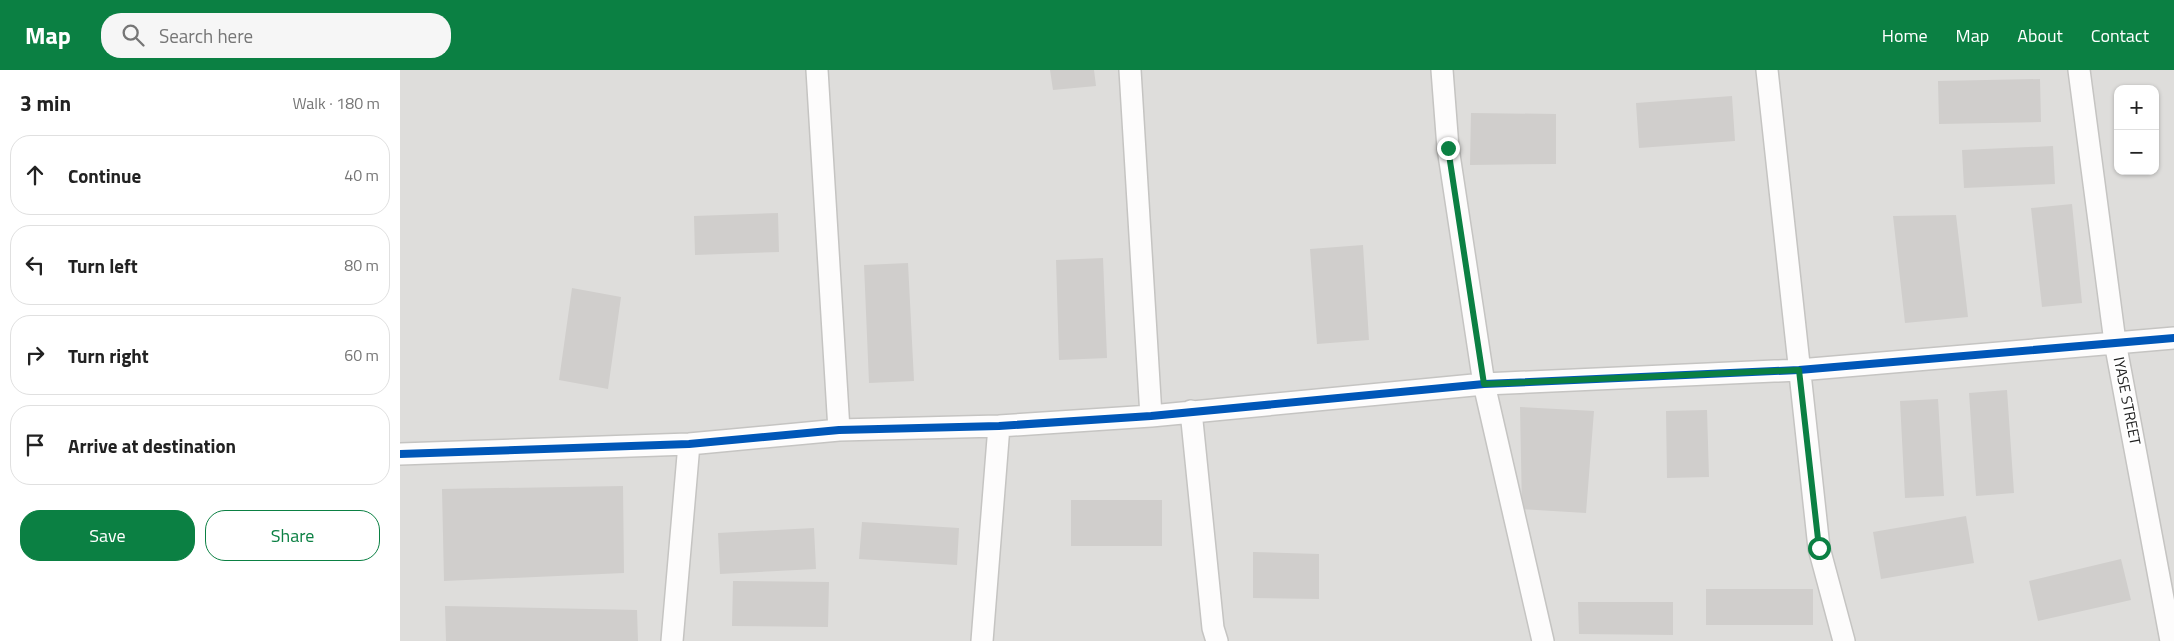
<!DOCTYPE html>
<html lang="en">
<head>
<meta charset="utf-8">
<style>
  :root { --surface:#fff; --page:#f6f6f6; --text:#222; --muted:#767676; --line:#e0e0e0; --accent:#0b8043 }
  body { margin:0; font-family:"Titillium Web",sans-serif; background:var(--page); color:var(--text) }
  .controls { position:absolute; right:15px; top:15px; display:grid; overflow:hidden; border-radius:10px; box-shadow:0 1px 4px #0004 }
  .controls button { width:45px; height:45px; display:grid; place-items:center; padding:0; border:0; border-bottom:1px solid var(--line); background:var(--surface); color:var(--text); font:25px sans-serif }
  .stop { position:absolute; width:15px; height:15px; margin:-11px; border:4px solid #0b8043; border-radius:50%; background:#fff }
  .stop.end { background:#0b8043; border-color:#fff; box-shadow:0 1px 5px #0008 }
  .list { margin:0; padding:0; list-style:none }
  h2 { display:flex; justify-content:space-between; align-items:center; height:65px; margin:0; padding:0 20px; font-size:21px }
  h2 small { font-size:16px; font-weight:400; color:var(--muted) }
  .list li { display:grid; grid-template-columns:32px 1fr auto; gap:15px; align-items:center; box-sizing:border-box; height:80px; margin:0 10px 10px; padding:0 10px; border:1px solid var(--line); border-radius:20px }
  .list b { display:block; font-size:19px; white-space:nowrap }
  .list em { font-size:16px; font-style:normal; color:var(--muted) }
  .actions { display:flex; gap:10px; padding:15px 20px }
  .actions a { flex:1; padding:11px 0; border:1px solid var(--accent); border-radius:20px; text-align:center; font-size:18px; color:var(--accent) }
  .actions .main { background:var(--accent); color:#fff }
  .icon { flex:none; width:28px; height:28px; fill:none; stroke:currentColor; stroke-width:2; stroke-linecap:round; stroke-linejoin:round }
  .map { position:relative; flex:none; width:1774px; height:571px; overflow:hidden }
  header { display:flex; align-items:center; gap:30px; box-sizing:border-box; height:70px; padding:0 25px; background:var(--accent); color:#fff }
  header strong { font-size:24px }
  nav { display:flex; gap:28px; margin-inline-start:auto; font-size:18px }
  .search { width:350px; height:45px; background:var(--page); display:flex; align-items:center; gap:12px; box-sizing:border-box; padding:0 18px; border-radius:20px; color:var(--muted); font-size:19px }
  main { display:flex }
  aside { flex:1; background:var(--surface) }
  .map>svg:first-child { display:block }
</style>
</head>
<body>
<header>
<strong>Map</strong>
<div class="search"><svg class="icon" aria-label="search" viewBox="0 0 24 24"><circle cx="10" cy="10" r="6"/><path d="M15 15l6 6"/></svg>Search here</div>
<nav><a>Home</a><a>Map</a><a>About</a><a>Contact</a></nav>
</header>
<main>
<aside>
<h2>3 min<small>Walk · 180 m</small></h2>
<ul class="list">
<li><svg class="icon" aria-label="ahead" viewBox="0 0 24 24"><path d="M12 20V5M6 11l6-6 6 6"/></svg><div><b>Continue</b></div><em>40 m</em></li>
<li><svg class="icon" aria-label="left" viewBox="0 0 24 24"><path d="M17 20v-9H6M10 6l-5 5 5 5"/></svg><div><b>Turn left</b></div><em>80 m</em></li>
<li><svg class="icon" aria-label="right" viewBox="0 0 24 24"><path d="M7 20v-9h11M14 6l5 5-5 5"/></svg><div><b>Turn right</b></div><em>60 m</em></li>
<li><svg class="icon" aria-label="arrive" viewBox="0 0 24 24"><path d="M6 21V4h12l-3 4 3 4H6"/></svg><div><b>Arrive at destination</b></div></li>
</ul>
<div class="actions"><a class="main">Save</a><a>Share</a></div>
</aside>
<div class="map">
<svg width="1774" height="571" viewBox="0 0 1774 571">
  <rect width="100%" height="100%" fill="#efeeea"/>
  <path fill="#dedddb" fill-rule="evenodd" d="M 0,0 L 1774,0 L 1774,571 L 0,571 ZM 1718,19 L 1755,19 L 1755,101 L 1718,101 Z"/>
  <path fill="#d0cecc" d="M 650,0 L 694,0 L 696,16 L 653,20 Z
    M 1640,9 L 1641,52 L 1539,54 L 1538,11 Z
    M 1332,26 L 1335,71 L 1239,78 L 1236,33 Z
    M 1071,43 L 1156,44 L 1156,94 L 1070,95 Z
    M 1653,76 L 1655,114 L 1564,118 L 1562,80 Z
    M 1672,134 L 1682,233 L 1642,237 L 1631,138 Z
    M 378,143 L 379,182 L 295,185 L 294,146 Z
    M 1556,145 L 1568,247 L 1505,253 L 1493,146 Z
    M 963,175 L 969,270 L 917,274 L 910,179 Z
    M 703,188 L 707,288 L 659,290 L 656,190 Z
    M 508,193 L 514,311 L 469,313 L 464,195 Z
    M 172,218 L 221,227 L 208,319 L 159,310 Z
    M 1607,320 L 1614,423 L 1576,426 L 1569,323 Z
    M 1538,329 L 1544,426 L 1505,428 L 1500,331 Z
    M 1120,337 L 1194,341 L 1186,443 L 1122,439 Z
    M 1307,340 L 1309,407 L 1267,408 L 1266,341 Z
    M 223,416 L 224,503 L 44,511 L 42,419 Z
    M 671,430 L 762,430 L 762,476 L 671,476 Z
    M 1566,446 L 1574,493 L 1481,509 L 1473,462 Z
    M 462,452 L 559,458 L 557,495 L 459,489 Z
    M 414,458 L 416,499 L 320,504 L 318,463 Z
    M 853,482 L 919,484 L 919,529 L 853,528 Z
    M 1721,489 L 1731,530 L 1638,551 L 1629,511 Z
    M 333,511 L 429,512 L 428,557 L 332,556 Z
    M 1306,519 L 1413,519 L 1413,555 L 1306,555 Z
    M 1178,532 L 1273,532 L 1273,565 L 1179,564 Z
    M 45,536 L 237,540 L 238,571 L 46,571 Z"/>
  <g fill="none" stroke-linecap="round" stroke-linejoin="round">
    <g stroke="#c5c4c2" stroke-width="24">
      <path id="street" d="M 417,0 L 439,360
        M 730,0 L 751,346
        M 1042,0 L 1048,78 L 1084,314 L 1143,571
        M 1367,0 L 1419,478 L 1444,571
        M 1679,0 L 1715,272 L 1771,571
        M 791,341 L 813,558 L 817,571
        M 0,384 L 289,374 L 439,360 L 599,356 L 751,346 L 1084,314 L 1399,300 L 1774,268
        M 272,571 L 289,374
        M 582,571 L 599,356"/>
    </g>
    <use href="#street" stroke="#fdfcfc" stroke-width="21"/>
    <g stroke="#fff" stroke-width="11">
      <path id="cycleway" d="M 0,384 L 289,374 L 439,360 L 599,356 L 751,346 L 1084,314 L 1399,300 L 1774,268"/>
    </g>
    <use href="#cycleway" stroke="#0057b8" stroke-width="8"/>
  </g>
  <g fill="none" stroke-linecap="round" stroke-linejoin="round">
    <path stroke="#0b8043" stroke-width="6" d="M 1048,78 L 1084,314 L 1399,300 L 1419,478"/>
  </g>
  <g text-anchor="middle" stroke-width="4" stroke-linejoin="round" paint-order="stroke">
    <g font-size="15" fill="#212121" stroke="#fff">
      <text transform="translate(1727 331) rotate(79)" y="5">IYASE STREET</text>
    </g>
  </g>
</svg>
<div class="controls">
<button>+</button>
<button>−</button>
</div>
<div class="stop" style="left:1419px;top:478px"></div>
<div class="stop end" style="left:1048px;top:78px"></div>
</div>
</main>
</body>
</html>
